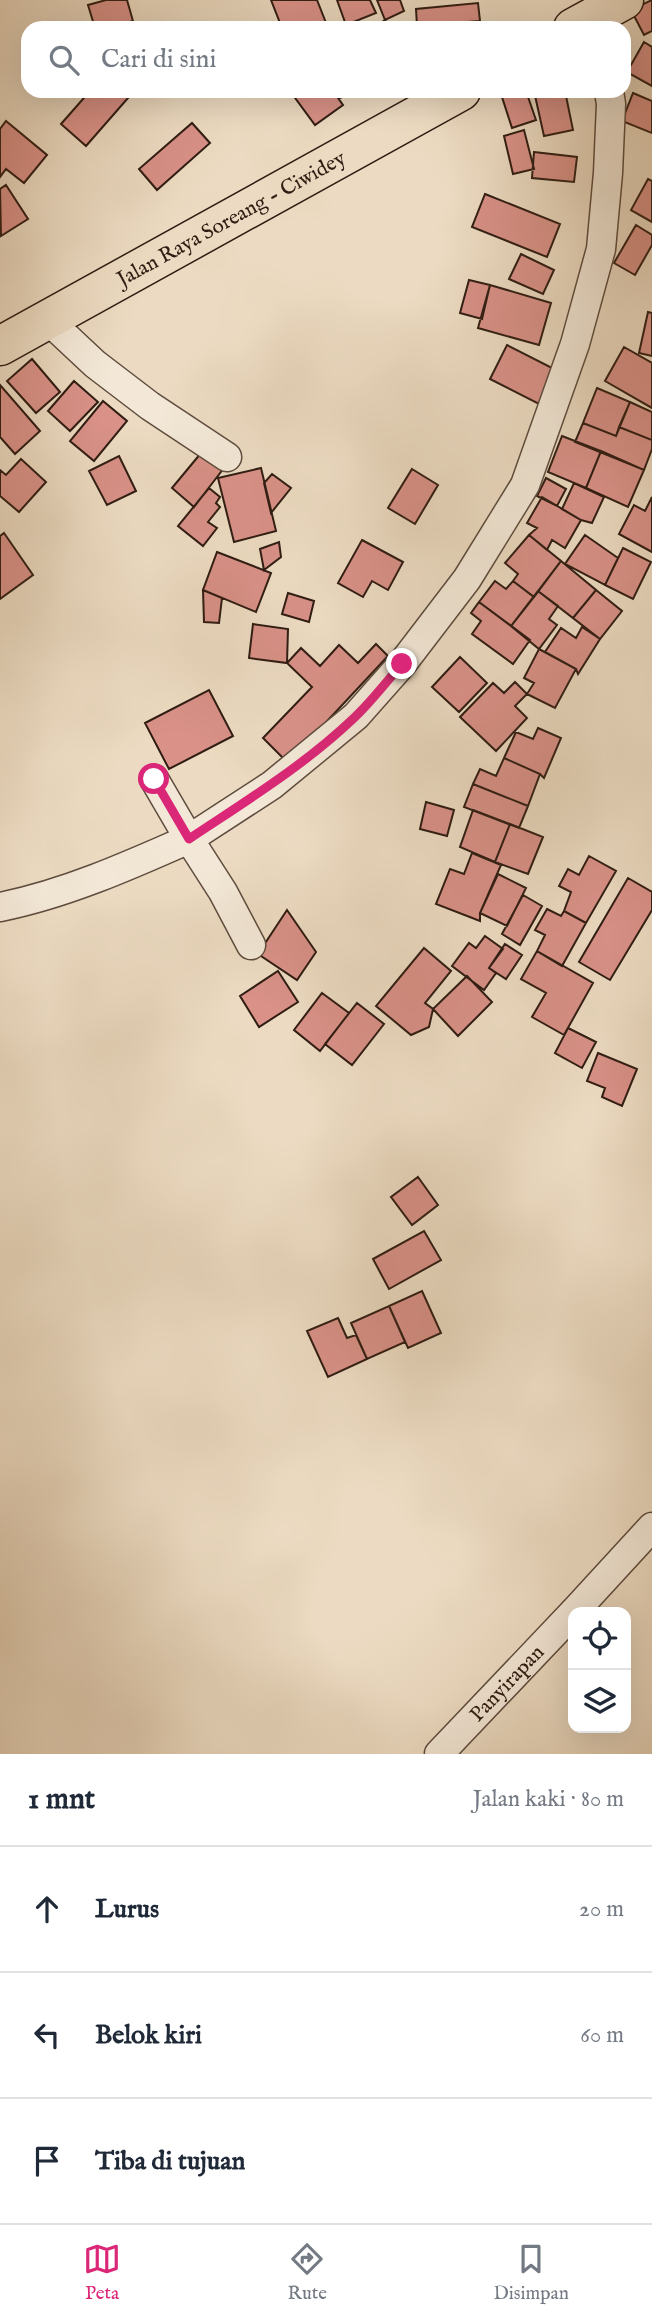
<!DOCTYPE html>
<html lang="id">
<head>
<meta charset="utf-8">
<style>
  :root { --surface:#fff; --page:#f2f2f3; --text:#1f2937; --muted:#747a83; --line:#e0e1e3; --accent:#db2777 }
  body { margin:0; font-family:"IM FELL English",serif; background:var(--page); color:var(--text) }
  .controls { position:absolute; right:21px; bottom:21px; display:grid; overflow:hidden; border-radius:14px; box-shadow:0 7px 28px #0002 }
  .controls button { width:63px; height:63px; display:grid; place-items:center; padding:0; border:0; border-bottom:2px solid var(--line); background:var(--surface); color:var(--text); font:35px sans-serif }
  .stop { position:absolute; width:21px; height:21px; margin:-16px; border:5px solid #db2777; border-radius:50%; background:#fff }
  .stop.end { background:#db2777; border-color:#fff; box-shadow:0 2px 7px #0008 }
  .list { margin:0; padding:0; list-style:none }
  h2 { display:flex; justify-content:space-between; align-items:center; height:91px; margin:0; padding:0 28px; font-size:30px }
  h2 small { font-size:23px; font-weight:400; color:var(--muted) }
  .list li { display:grid; grid-template-columns:46px 1fr auto; gap:21px; align-items:center; box-sizing:border-box; height:126px; padding:0 28px; border-top:2px solid var(--line) }
  .list b { display:block; font-size:26px; white-space:nowrap }
  .list em { font-size:23px; font-style:normal; color:var(--muted) }
  .icon { flex:none; width:38px; height:38px; fill:none; stroke:currentColor; stroke-width:2; stroke-linecap:round; stroke-linejoin:round }
  .map { position:relative; flex:none; width:652px; height:1754px; overflow:hidden }
  .search { position:absolute; background:var(--surface); box-shadow:0 7px 28px #0002; left:21px; right:21px; top:21px; height:77px; display:flex; align-items:center; gap:18px; box-sizing:border-box; padding:0 24px; border-radius:21px; color:var(--muted); font-size:26px }
  .sheet { height:469px; background:var(--surface) }
  nav { display:flex; justify-content:space-around; align-items:center; box-sizing:border-box; height:98px; border-top:2px solid var(--line); background:var(--surface); font-size:19px; color:var(--muted) }
  nav a { display:grid; justify-items:center; gap:4px }
  nav .on { color:var(--accent) }
  .map>svg:first-child { display:block }
</style>
</head>
<body>
<div class="map">
<svg width="652" height="1754" viewBox="0 0 652 1754">
  <rect width="100%" height="100%" fill="#ecdbc2"/>
  <filter id="stains"><feTurbulence type="fractalNoise" baseFrequency=".00286" numOctaves="4"/><feColorMatrix values="0 0 0 0 .2 0 0 0 0 .09 0 0 0 0 .02 0 0 0 .5 -.17"/></filter>
  <radialGradient id="worn" r=".72"><stop offset=".6" stop-color="#630" stop-opacity="0"/><stop offset="1" stop-color="#630" stop-opacity=".3"/></radialGradient>
  <path fill="#d99188" stroke="#2f1c12" stroke-width="2" d="M 106,0 L 127,0 L 133,21 L 112,28 L 95,28 L 88,5 Z
    M 271,0 L 317,0 L 328,28 L 282,28 Z
    M 337,0 L 370,0 L 376,13 L 346,25 Z
    M 377,0 L 400,0 L 404,11 L 385,20 Z
    M 652,0 L 652,31 L 644,35 L 631,10 Z
    M 478,3 L 480,21 L 417,26 L 416,9 Z
    M 385,20 L 390,28 L 374,28 Z
    M 644,42 L 652,47 L 652,86 L 627,72 Z
    M 90,91 L 121,91 L 128,98 L 86,146 L 61,124 Z
    M 290,91 L 333,91 L 343,105 L 315,125 Z
    M 337,91 L 356,91 L 340,98 Z
    M 500,91 L 526,91 L 536,120 L 512,128 Z
    M 534,91 L 565,91 L 573,130 L 544,136 Z
    M 575,91 L 594,91 L 594,92 L 576,96 Z
    M 633,93 L 652,101 L 652,133 L 622,121 Z
    M 6,121 L 47,155 L 24,183 L 6,169 L 0,177 L 0,129 Z
    M 192,123 L 210,143 L 157,190 L 139,169 Z
    M 524,130 L 534,169 L 513,174 L 504,136 Z
    M 534,152 L 577,157 L 574,182 L 532,178 Z
    M 648,179 L 652,181 L 652,222 L 631,210 Z
    M 6,185 L 28,219 L 1,236 L 0,189 Z
    M 485,194 L 560,224 L 547,257 L 472,227 Z
    M 636,225 L 652,235 L 652,245 L 635,275 L 614,263 Z
    M 521,254 L 554,270 L 543,294 L 509,279 Z
    M 469,280 L 490,285 L 482,319 L 460,313 Z
    M 490,285 L 551,303 L 539,345 L 478,328 Z
    M 648,312 L 652,313 L 652,356 L 639,353 Z
    M 507,345 L 558,371 L 541,405 L 490,379 Z
    M 624,347 L 652,363 L 652,408 L 605,381 Z
    M 32,359 L 60,392 L 36,413 L 7,381 Z
    M 74,381 L 98,402 L 70,431 L 48,411 Z
    M 0,385 L 40,431 L 15,454 L 0,437 Z
    M 597,388 L 630,402 L 616,436 L 583,423 Z
    M 103,401 L 127,421 L 94,461 L 70,441 Z
    M 630,402 L 652,412 L 652,440 L 619,427 Z
    M 583,423 L 616,436 L 619,427 L 652,440 L 652,449 L 644,470 L 575,442 Z
    M 562,436 L 601,451 L 586,488 L 548,472 Z
    M 206,447 L 227,464 L 194,507 L 172,488 Z
    M 601,451 L 644,470 L 628,507 L 586,488 Z
    M 119,456 L 136,491 L 107,505 L 89,471 Z
    M 21,459 L 46,482 L 19,512 L 0,496 L 0,470 L 6,475 Z
    M 261,468 L 276,531 L 234,542 L 218,478 Z
    M 412,469 L 438,485 L 415,524 L 388,508 Z
    M 272,474 L 291,488 L 271,513 L 264,483 Z
    M 546,478 L 566,489 L 557,506 L 537,496 Z
    M 574,483 L 604,497 L 592,523 L 581,520 L 562,509 Z
    M 209,488 L 220,497 L 216,503 L 220,507 L 208,522 L 217,528 L 203,546 L 178,526 Z
    M 542,497 L 581,520 L 565,548 L 552,540 L 547,550 L 529,535 L 537,528 L 527,523 Z
    M 652,497 L 652,552 L 619,534 L 634,505 L 645,511 Z
    M 4,533 L 33,575 L 0,599 L 0,536 Z
    M 529,535 L 561,561 L 534,597 L 513,581 L 518,574 L 505,563 Z
    M 585,535 L 618,558 L 605,585 L 565,564 Z
    M 362,540 L 403,562 L 388,590 L 372,581 L 363,597 L 338,583 Z
    M 279,542 L 281,557 L 264,570 L 260,549 Z
    M 623,548 L 651,562 L 633,599 L 605,585 Z
    M 217,552 L 271,573 L 256,612 L 203,590 Z
    M 561,561 L 596,590 L 573,618 L 538,591 Z
    M 495,581 L 506,589 L 513,581 L 534,597 L 511,626 L 479,602 Z
    M 203,590 L 222,598 L 219,623 L 204,622 Z
    M 596,590 L 622,611 L 600,639 L 573,618 Z
    M 538,591 L 558,606 L 549,619 L 557,625 L 539,649 L 511,626 Z
    M 288,593 L 314,601 L 309,622 L 282,614 Z
    M 479,602 L 530,640 L 513,664 L 472,634 L 481,621 L 471,613 Z
    M 253,624 L 288,629 L 287,663 L 249,658 Z
    M 582,627 L 600,639 L 578,674 L 576,669 L 545,652 L 561,628 L 576,638 Z
    M 376,644 L 388,656 L 288,763 L 263,738 L 312,687 L 287,663 L 301,648 L 320,666 L 339,645 L 358,663 Z
    M 539,649 L 576,669 L 555,708 L 527,694 L 534,683 L 524,678 Z
    M 460,657 L 487,683 L 459,712 L 432,687 Z
    M 515,682 L 527,694 L 515,706 L 527,718 L 496,751 L 460,717 L 493,683 L 504,693 Z
    M 209,690 L 233,736 L 169,769 L 145,723 Z
    M 538,728 L 561,738 L 544,778 L 540,774 L 504,758 L 516,732 L 533,739 Z
    M 504,758 L 540,774 L 528,806 L 473,784 L 480,769 L 496,776 Z
    M 473,784 L 528,806 L 519,828 L 464,807 Z
    M 426,802 L 454,810 L 447,836 L 420,829 Z
    M 473,810 L 510,824 L 495,862 L 460,847 Z
    M 510,824 L 543,837 L 528,874 L 495,862 Z
    M 472,853 L 501,865 L 480,913 L 480,921 L 436,904 L 450,869 L 464,874 Z
    M 589,856 L 616,871 L 586,923 L 564,911 L 571,892 L 559,886 L 568,869 L 579,875 Z
    M 498,874 L 526,888 L 507,926 L 480,913 Z
    M 628,878 L 652,892 L 652,910 L 610,980 L 579,962 Z
    M 523,895 L 542,906 L 520,945 L 502,934 Z
    M 547,909 L 561,916 L 564,911 L 586,923 L 562,966 L 537,951 L 545,935 L 535,930 Z
    M 287,910 L 316,952 L 297,980 L 258,954 Z
    M 485,936 L 503,949 L 489,968 L 496,973 L 484,990 L 452,966 L 469,943 L 476,948 Z
    M 505,944 L 522,955 L 506,979 L 489,968 Z
    M 424,948 L 451,971 L 425,1003 L 433,1009 L 429,1027 L 411,1035 L 376,1006 Z
    M 537,951 L 593,983 L 564,1035 L 532,1017 L 546,993 L 521,979 Z
    M 278,971 L 298,1002 L 259,1027 L 240,996 Z
    M 467,976 L 492,1002 L 458,1036 L 433,1009 Z
    M 322,993 L 349,1013 L 320,1051 L 294,1030 Z
    M 357,1003 L 384,1024 L 352,1065 L 325,1044 Z
    M 568,1028 L 596,1042 L 582,1068 L 555,1053 Z
    M 598,1053 L 637,1069 L 622,1106 L 602,1097 L 605,1088 L 587,1081 Z
    M 418,1177 L 438,1205 L 412,1225 L 391,1197 Z
    M 424,1231 L 441,1260 L 389,1289 L 373,1259 Z
    M 422,1291 L 441,1333 L 408,1348 L 389,1306 Z
    M 389,1306 L 405,1342 L 367,1359 L 351,1323 Z
    M 338,1318 L 347,1338 L 356,1335 L 367,1359 L 328,1377 L 307,1331 Z"/>
  <g fill="none" stroke-linecap="round" stroke-linejoin="round">
    <g stroke="#5e4c3e" stroke-width="31">
      <g id="minor">
        <path d="M 48,320 L 95,364 L 150,406 L 227,457"/>
        <path d="M 0,907 C 65,894 128,866 189,839 L 154,779"/>
        <path d="M 251,945 L 223,892 L 189,839 L 272,785 L 356,716 L 402,664 L 467,579 L 525,485 L 575,344 L 601,249 L 608,173 L 611,104 L 609,91"/>
        <path d="M 574,1612 L 652,1527"/>
        <path id="s1" d="M 439,1754 L 573,1613"/>
      </g>
    </g>
    <g stroke="#2f1c12" stroke-width="41">
      <g id="trunk">
        <path d="M 573,28 L 624,0"/>
        <path id="s2" d="M 0,346 L 461,91"/>
      </g>
    </g>
    <use href="#minor" stroke="#f3e8d7" stroke-width="28"/>
    <use href="#trunk" stroke="#ecdbc2" stroke-width="38"/>
  </g>
  <g fill="none" stroke-linecap="round" stroke-linejoin="round">
    <path stroke="#db2777" stroke-width="9" d="M 154,779 L 189,839 C 246,801 305,765 355,717 C 372,701 387,681 402,664"/>
  </g>
  <g text-anchor="middle" stroke-width="6" stroke-linejoin="round" paint-order="stroke">
    <g font-size="21" fill="#2f1c12" stroke="#f3e8d7">
      <text dy="7" stroke="none"><textPath href="#s2" startOffset="264">Jalan Raya Soreang - Ciwidey</textPath></text>
      <text dy="7" stroke="none"><textPath href="#s1" startOffset="98">Panyirapan</textPath></text>
    </g>
  </g>
  <rect width="100%" height="100%" filter="url(#stains)"/>
  <rect width="100%" height="100%" fill="url(#worn)"/>
</svg>
<div class="controls">
<button><svg class="icon" aria-label="locate" viewBox="0 0 24 24"><circle cx="12" cy="12" r="6"/><path d="M12 2v4M12 18v4M2 12h4M18 12h4"/></svg></button>
<button><svg class="icon" aria-label="layers" viewBox="0 0 24 24"><path d="M12 4l9 5-9 5-9-5zM3 14l9 5 9-5"/></svg></button>
</div>
<div class="stop" style="left:154px;top:779px"></div>
<div class="stop end" style="left:402px;top:664px"></div>
<div class="search"><svg class="icon" aria-label="search" viewBox="0 0 24 24"><circle cx="10" cy="10" r="6"/><path d="M15 15l6 6"/></svg>Cari di sini</div>
</div>
<section class="sheet">
<h2>1 mnt<small>Jalan kaki · 80 m</small></h2>
<ul class="list">
<li><svg class="icon" aria-label="ahead" viewBox="0 0 24 24"><path d="M12 20V5M6 11l6-6 6 6"/></svg><div><b>Lurus</b></div><em>20 m</em></li>
<li><svg class="icon" aria-label="left" viewBox="0 0 24 24"><path d="M17 20v-9H6M10 6l-5 5 5 5"/></svg><div><b>Belok kiri</b></div><em>60 m</em></li>
<li><svg class="icon" aria-label="arrive" viewBox="0 0 24 24"><path d="M6 21V4h12l-3 4 3 4H6"/></svg><div><b>Tiba di tujuan</b></div></li>
</ul>
</section>
<nav>
<a class="on"><svg class="icon" aria-label="map" viewBox="0 0 24 24"><path d="M3 6l6-2 6 2 6-2v14l-6 2-6-2-6 2zM9 4v14M15 6v14"/></svg>Peta</a>
<a><svg class="icon" aria-label="directions" viewBox="0 0 24 24"><path d="M12 3l9 9-9 9-9-9zM9 14v-3h6M13 9l2 2-2 2"/></svg>Rute</a>
<a><svg class="icon" aria-label="saved" viewBox="0 0 24 24"><path d="M7 4h10v16l-5-4-5 4z"/></svg>Disimpan</a>
</nav>
</body>
</html>
